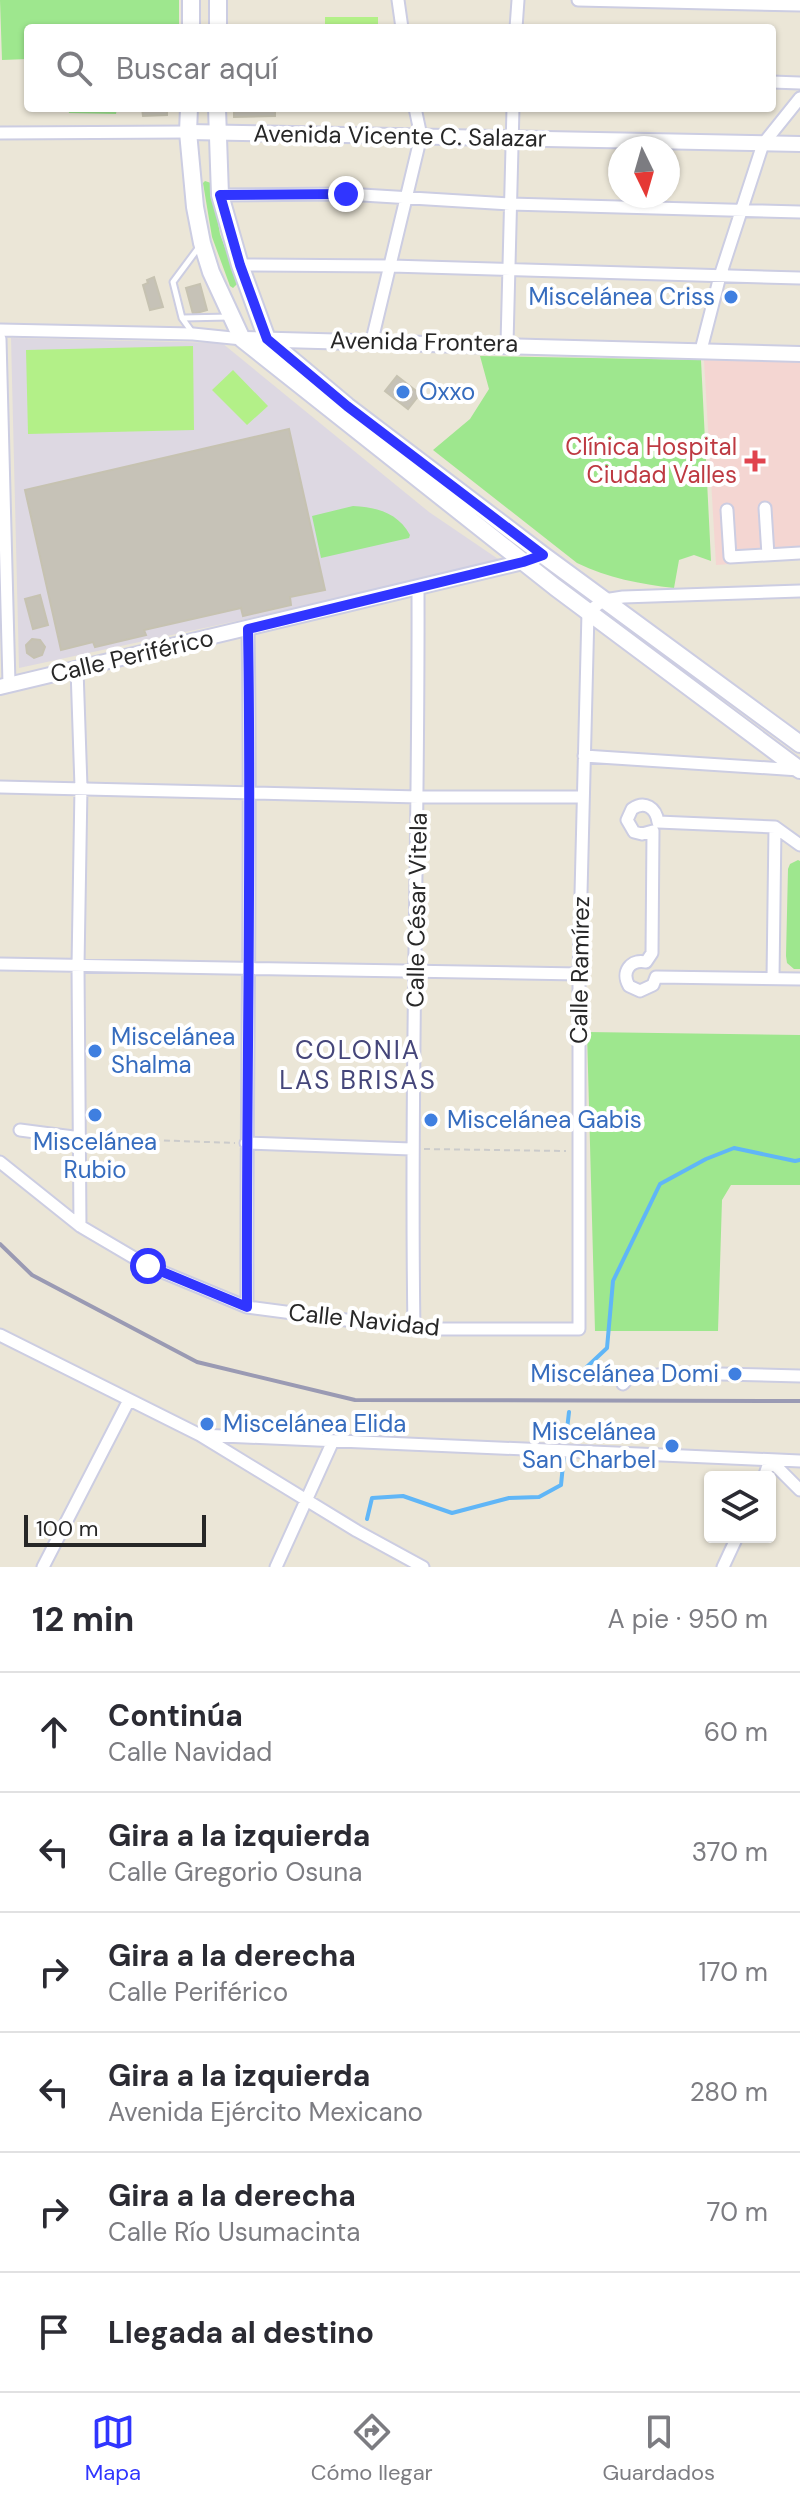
<!DOCTYPE html>
<html lang="es">
<head>
<meta charset="utf-8">
<style>
  :root { --surface:#fff; --page:#f2f2f3; --text:#2b2b33; --muted:#7c7c81; --line:#e1e1e2; --accent:#3035ff }
  body { margin:0; font-family:"DM Sans",sans-serif; background:var(--page); color:var(--text) }
  .controls { position:absolute; right:24px; bottom:24px; display:grid; overflow:hidden; border-radius:8px; box-shadow:0 2px 6px #0004 }
  .controls button { width:72px; height:72px; display:grid; place-items:center; padding:0; border:0; border-bottom:2px solid var(--line); background:var(--surface); color:var(--text); font:40px sans-serif }
  .compass { position:absolute; left:608px; top:136px; width:72px; height:72px; border-radius:50%; background:var(--surface); box-shadow:0 2px 6px #0004; rotate:175deg }
  .scale { position:absolute; left:24px; bottom:20px; width:182px; box-sizing:border-box; padding-left:8px; border:4px solid #272727; border-top:0; font-size:22px; line-height:28px; white-space:nowrap; color:#272727; -webkit-text-stroke:6px #fff; paint-order:stroke }
  .stop { position:absolute; width:24px; height:24px; margin:-18px; border:6px solid #3035ff; border-radius:50%; background:#fff }
  .stop.end { background:#3035ff; border-color:#fff; box-shadow:0 2px 8px #0008 }
  .list { margin:0; padding:0; list-style:none }
  h2 { display:flex; justify-content:space-between; align-items:center; height:104px; margin:0; padding:0 32px; font-size:34px }
  h2 small { font-size:26px; font-weight:400; color:var(--muted) }
  .list li { display:grid; grid-template-columns:52px 1fr auto; gap:24px; align-items:center; box-sizing:border-box; height:120px; padding:0 32px; border-top:2px solid var(--line) }
  .list b { display:block; font-size:30px; white-space:nowrap }
  .list p { margin:0; font-size:26px; white-space:nowrap; color:var(--muted) }
  .list em { font-size:26px; font-style:normal; color:var(--muted) }
  .icon { flex:none; width:44px; height:44px; fill:none; stroke:currentColor; stroke-width:2; stroke-linecap:round; stroke-linejoin:round }
  .map { position:relative; flex:none; width:800px; height:1567px; overflow:hidden }
  .search { position:absolute; background:var(--surface); box-shadow:0 2px 6px #0004; left:24px; right:24px; top:24px; height:88px; display:flex; align-items:center; gap:20px; box-sizing:border-box; padding:0 28px; border-radius:8px; color:var(--muted); font-size:30px }
  .sheet { height:824px; background:var(--surface) }
  nav { display:flex; justify-content:space-around; align-items:center; box-sizing:border-box; height:112px; border-top:2px solid var(--line); background:var(--surface); font-size:22px; color:var(--muted) }
  nav a { display:grid; justify-items:center; gap:4px }
  nav .on { color:var(--accent) }
  .map>svg:first-child { display:block }
</style>
</head>
<body>
<div class="map">
<svg width="800" height="1567" viewBox="0 0 800 1567">
  <rect width="100%" height="100%" fill="#ebe6d7"/>
  <path fill="#ddd8e2" d="M 11,338 L 222,343 L 429,512 L 504,563 L 19,668 Z"/>
  <path fill="#f4d6d2" d="M 704,360 L 800,362 L 800,559 L 716,565 Z"/>
  <path fill="#9ee78e" d="M 0,0 L 179,0 L 179,28 L 28,28 L 28,59 L 2,60 Z
    M 68,108 L 117,108 L 116,114 L 69,113 Z
    M 205,181 L 211,183 L 220,234 L 238,283 L 233,288 L 230,286 L 212,237 L 203,183 Z
    M 480,356 L 701,360 L 711,561 L 694,555 L 679,560 L 674,588 C 640,584 608,578 577,563 L 433,450 L 470,419 L 489,389 Z
    M 353,506 C 377,507 398,513 410,535 L 409,538 L 321,558 L 312,516 Z
    M 798,860 L 800,861 L 800,969 L 794,969 L 787,963 L 786,956 L 788,869 L 790,864 Z
    M 587,1032 L 800,1035 L 800,1185 L 731,1185 L 722,1200 L 718,1331 L 595,1331 Z"/>
  <path fill="#b3f088" d="M 325,17 L 378,17 L 378,28 L 325,28 Z
    M 193,346 L 194,430 L 28,434 L 26,350 Z
    M 233,370 L 268,406 L 247,425 L 212,390 Z"/>
  <g fill="none" stroke-linecap="round" stroke-linejoin="round">
    <path stroke="#60b6f7" stroke-width="4" d="M 574,1379 L 607,1348 L 613,1281 L 660,1184 L 706,1159 L 734,1148 L 795,1161 L 800,1160
      M 565,1447 L 569,1412
      M 367,1519 L 372,1498 L 403,1496 L 452,1513 L 509,1498 L 539,1497 L 561,1485 L 564,1455"/>
  </g>
  <path fill="#c6c2b7" stroke="#c6c2b1" stroke-width="2" d="M 142,108 L 167,108 L 167,115 L 143,116 Z
    M 234,108 L 275,108 L 275,116 L 234,117 Z
    M 154,277 L 163,307 L 150,310 L 143,285 L 148,283 L 147,280 Z
    M 200,284 L 207,310 L 193,314 L 186,288 Z
    M 397,376 L 420,394 L 408,409 L 385,391 Z
    M 289,429 L 325,590 L 290,597 L 291,605 L 243,616 L 241,608 L 144,630 L 146,635 L 95,647 L 93,642 L 61,650 L 25,490 Z
    M 40,595 L 48,625 L 33,629 L 25,599 Z
    M 32,639 L 40,640 L 45,647 L 42,655 L 34,658 L 27,653 L 26,645 Z"/>
  <g fill="none" stroke-linecap="round" stroke-linejoin="round">
    <g stroke="#cccde2" stroke-width="9">
      <path id="service" d="M 183,318 L 229,317
        M 192,332 L 182,318 L 173,282 L 199,247"/>
    </g>
    <g stroke="#cccde2" stroke-width="15">
      <path id="minor" d="M 398,0 L 402,28
        M 578,0 L 800,5
        M 516,28 L 518,0
        M 772,82 L 800,83
        M 0,133 L 188,132
        M 220,195 L 346,194 L 510,204 L 800,212
        M 240,265 L 391,266 L 800,278
        M 0,330 L 193,334 L 242,339
        M 0,339 L 9,684
        M 372,340 L 421,136 L 415,108
        M 507,344 L 513,108
        M 701,350 L 720,276 L 763,144 L 800,98
        M 765,508 L 768,555
        M 727,510 L 730,557 L 800,553
        M 77,669 L 81,787 L 78,966 L 80,1226
        M 584,756 L 799,770
        M 0,787 L 419,797 L 583,797
        M 800,845 L 775,827 L 658,822 C 656,808 645,800 632,809 L 627,820 L 634,832 L 642,834 L 653,831 L 652,953 L 646,962 C 630,959 621,972 629,986 L 640,991 L 653,985 L 656,977 L 800,979
        M 0,964 L 579,974
        M 773,978 L 775,827
        M 20,1130 L 81,1138
        M 246,1143 L 411,1149
        M 0,1162 L 80,1226 L 148,1266 L 247,1307 L 414,1329 L 579,1329 L 579,974 L 588,612 L 604,600 L 623,597 L 800,591
        M 247,1307 C 246,1081 252,855 248,629
        M 414,1329 C 410,1082 419,835 418,588
        M 0,1335 L 200,1435 L 357,1531 L 423,1567
        M 623,1384 L 628,1378 L 678,1373 L 800,1376
        M 200,1435 L 800,1461
        M 764,1477 L 770,1460 L 800,1490
        M 43,1567 L 129,1400
        M 276,1567 L 333,1441
        M 723,1567 L 737,1537"/>
    </g>
    <g stroke="#cccde2" stroke-width="18">
      <path id="tertiary" d="M 188,132 L 800,144
        M 242,339 L 800,354
        M 0,687 L 523,562 L 543,555"/>
    </g>
    <g stroke="#cccde2" stroke-width="20">
      <path id="secondary" d="M 191,28 L 191,0
        M 218,28 L 218,0
        M 189,108 L 188,132 L 195,207 L 202,243 L 211,272 L 242,339 L 555,587 L 800,770
        M 217,108 L 220,195 L 240,265 L 267,339 L 347,406 L 543,555 L 800,744"/>
    </g>
    <path stroke="#cbcbcb" stroke-width="2" stroke-dasharray="6 4" stroke-linecap="butt" d="M 94,1138 L 235,1143
      M 424,1149 L 566,1151"/>
    <use href="#service" stroke="#fff" stroke-width="5"/>
    <use href="#minor" stroke="#fff" stroke-width="11"/>
    <use href="#tertiary" stroke="#fff" stroke-width="14"/>
    <use href="#secondary" stroke="#fff" stroke-width="16"/>
    <path stroke="#9a9ab3" stroke-width="4" d="M 0,1244 L 32,1275 L 197,1362 L 355,1400 L 800,1401"/>
  </g>
  <g fill="none" stroke-linecap="round" stroke-linejoin="round">
    <path stroke="#3035ff" stroke-width="10" d="M 148,1266 L 247,1307 C 246,1081 252,855 248,629 L 523,562 L 543,555 L 347,406 L 267,339 L 240,265 L 220,195 L 346,194"/>
  </g>
  <g fill="#3f7fe0" stroke="#fff" stroke-width="3">
    <circle cx="731" cy="297" r="8"/>
    <circle cx="403" cy="392" r="8"/>
    <circle cx="95" cy="1051" r="8"/>
    <circle cx="95" cy="1115" r="8"/>
    <circle cx="431" cy="1120" r="8"/>
    <circle cx="735" cy="1374" r="8"/>
    <circle cx="207" cy="1424" r="8"/>
    <circle cx="672" cy="1446" r="8"/>
  </g>
  <path fill="#e0444e" stroke="#fff" stroke-width="3" d="M751 449h8v8h8v8h-8v8h-8v-8h-8v-8h8z"/>
  <g text-anchor="middle" stroke-width="8" stroke-linejoin="round" paint-order="stroke">
    <g font-size="24" fill="#272727" stroke="#fff">
      <text transform="translate(400 136) rotate(1)" y="8">Avenida Vicente C. Salazar</text>
      <text transform="translate(424 342) rotate(1)" y="8">Avenida Frontera</text>
      <text transform="translate(132 656) rotate(-13)" y="8">Calle Periférico</text>
      <text transform="translate(417 910) rotate(-89)" y="8">Calle César Vitela</text>
      <text transform="translate(580 970) rotate(-89)" y="8">Calle Ramírez</text>
      <text transform="translate(364 1320) rotate(6)" y="8">Calle Navidad</text>
    </g>
    <g font-size="24" fill="#366cbe" stroke="#fff" text-anchor="start">
      <text x="715" y="305" text-anchor="end">Miscelánea Criss</text>
      <text x="419" y="400">Oxxo</text>
      <text x="111" y="1045">Miscelánea<tspan x="111" dy="28">Shalma</tspan></text>
      <text x="447" y="1128">Miscelánea Gabis</text>
      <text x="95" y="1150" text-anchor="middle">Miscelánea<tspan x="95" dy="28">Rubio</tspan></text>
      <text x="719" y="1382" text-anchor="end">Miscelánea Domi</text>
      <text x="223" y="1432">Miscelánea Elida</text>
      <text x="656" y="1440" text-anchor="end">Miscelánea<tspan x="656" dy="28">San Charbel</tspan></text>
    </g>
    <g font-size="24" fill="#be3a42" stroke="#fff" text-anchor="end">
      <text x="737" y="455">Clínica Hospital<tspan x="737" dy="28">Ciudad Valles</tspan></text>
    </g>
    <g font-size="26" letter-spacing="2" fill="#45467a" stroke="#fff">
      <text x="358" y="1059">COLONIA<tspan x="358" dy="30">LAS BRISAS</tspan></text>
    </g>
  </g>
</svg>
<div class="controls">
<button><svg class="icon" aria-label="layers" viewBox="0 0 24 24"><path d="M12 4l9 5-9 5-9-5zM3 14l9 5 9-5"/></svg></button>
</div>
<svg class="compass" viewBox="-18 -18 36 36"><path d="M0-13l5 13h-10z" fill="#e53935"/><path d="M0 13l5-13h-10z" fill="#7c7c81"/></svg>
<div class="scale">100 m</div>
<div class="stop" style="left:148px;top:1266px"></div>
<div class="stop end" style="left:346px;top:194px"></div>
<div class="search"><svg class="icon" aria-label="search" viewBox="0 0 24 24"><circle cx="10" cy="10" r="6"/><path d="M15 15l6 6"/></svg>Buscar aquí</div>
</div>
<section class="sheet">
<h2>12 min<small>A pie · 950 m</small></h2>
<ul class="list">
<li><svg class="icon" aria-label="ahead" viewBox="0 0 24 24"><path d="M12 20V5M6 11l6-6 6 6"/></svg><div><b>Continúa</b><p>Calle Navidad</p></div><em>60 m</em></li>
<li><svg class="icon" aria-label="left" viewBox="0 0 24 24"><path d="M17 20v-9H6M10 6l-5 5 5 5"/></svg><div><b>Gira a la izquierda</b><p>Calle Gregorio Osuna</p></div><em>370 m</em></li>
<li><svg class="icon" aria-label="right" viewBox="0 0 24 24"><path d="M7 20v-9h11M14 6l5 5-5 5"/></svg><div><b>Gira a la derecha</b><p>Calle Periférico</p></div><em>170 m</em></li>
<li><svg class="icon" aria-label="left" viewBox="0 0 24 24"><path d="M17 20v-9H6M10 6l-5 5 5 5"/></svg><div><b>Gira a la izquierda</b><p>Avenida Ejército Mexicano</p></div><em>280 m</em></li>
<li><svg class="icon" aria-label="right" viewBox="0 0 24 24"><path d="M7 20v-9h11M14 6l5 5-5 5"/></svg><div><b>Gira a la derecha</b><p>Calle Río Usumacinta</p></div><em>70 m</em></li>
<li><svg class="icon" aria-label="arrive" viewBox="0 0 24 24"><path d="M6 21V4h12l-3 4 3 4H6"/></svg><div><b>Llegada al destino</b></div></li>
</ul>
</section>
<nav>
<a class="on"><svg class="icon" aria-label="map" viewBox="0 0 24 24"><path d="M3 6l6-2 6 2 6-2v14l-6 2-6-2-6 2zM9 4v14M15 6v14"/></svg>Mapa</a>
<a><svg class="icon" aria-label="directions" viewBox="0 0 24 24"><path d="M12 3l9 9-9 9-9-9zM9 14v-3h6M13 9l2 2-2 2"/></svg>Cómo llegar</a>
<a><svg class="icon" aria-label="saved" viewBox="0 0 24 24"><path d="M7 4h10v16l-5-4-5 4z"/></svg>Guardados</a>
</nav>
</body>
</html>
